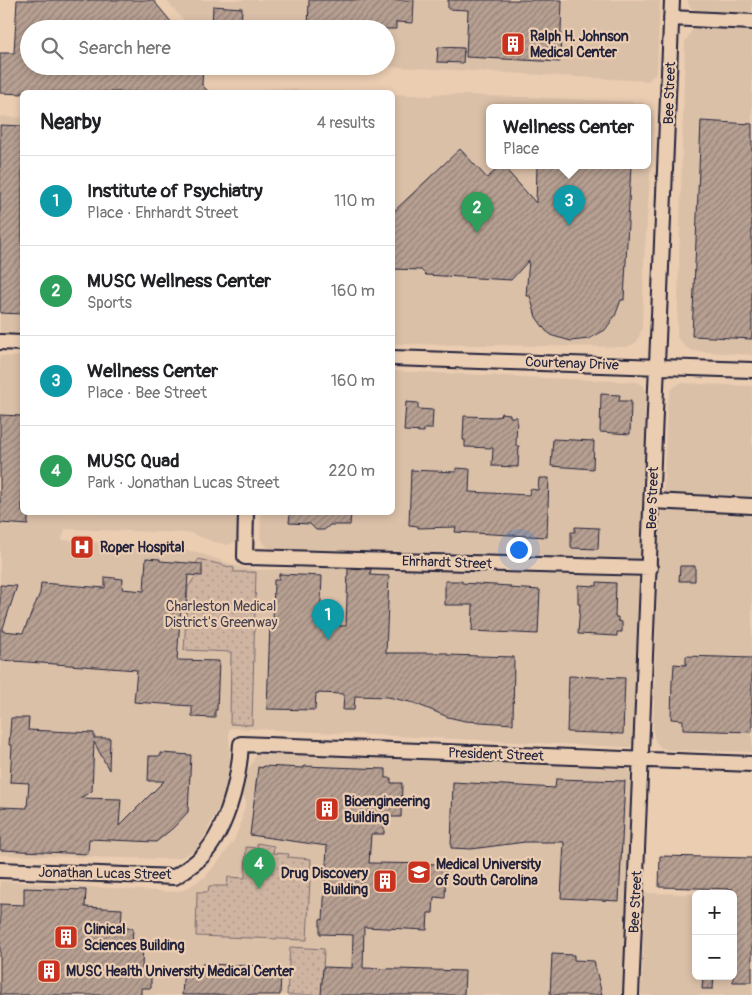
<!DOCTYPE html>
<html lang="en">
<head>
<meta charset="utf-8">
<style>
  :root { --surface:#fff; --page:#f6f6f6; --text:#202124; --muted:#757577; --line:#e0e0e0; --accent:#c8321e }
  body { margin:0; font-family:Pangolin,sans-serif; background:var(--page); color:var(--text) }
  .controls { position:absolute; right:15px; bottom:15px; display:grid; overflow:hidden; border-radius:8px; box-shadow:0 2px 8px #0003 }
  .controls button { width:45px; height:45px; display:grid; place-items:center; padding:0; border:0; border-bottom:1px solid var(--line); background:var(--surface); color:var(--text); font:25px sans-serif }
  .you { position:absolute; left:518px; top:549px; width:18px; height:18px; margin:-12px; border:4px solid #fff; border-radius:50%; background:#1a73e8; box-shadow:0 0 0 8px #1a73e833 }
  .badge { display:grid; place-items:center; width:32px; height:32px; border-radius:50%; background:var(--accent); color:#fff; font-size:16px; font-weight:700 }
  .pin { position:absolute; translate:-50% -41px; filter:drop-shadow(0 1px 2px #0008) }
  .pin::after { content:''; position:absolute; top:26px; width:18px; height:15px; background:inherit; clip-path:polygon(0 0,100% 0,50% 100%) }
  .popup { position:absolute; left:486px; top:104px; width:165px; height:65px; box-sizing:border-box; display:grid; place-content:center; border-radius:8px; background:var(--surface); filter:drop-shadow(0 1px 4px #0005); font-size:16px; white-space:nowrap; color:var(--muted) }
  .popup b { font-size:19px; color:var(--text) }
  .popup::after { content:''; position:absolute; left:50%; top:100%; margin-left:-10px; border:10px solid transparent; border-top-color:var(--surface) }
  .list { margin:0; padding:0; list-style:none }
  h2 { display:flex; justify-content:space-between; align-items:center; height:65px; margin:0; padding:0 20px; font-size:21px }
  h2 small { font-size:16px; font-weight:400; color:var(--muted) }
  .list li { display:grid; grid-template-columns:32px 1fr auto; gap:15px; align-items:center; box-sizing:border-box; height:90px; padding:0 20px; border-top:1px solid var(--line) }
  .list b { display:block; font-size:19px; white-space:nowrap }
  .list p { margin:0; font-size:16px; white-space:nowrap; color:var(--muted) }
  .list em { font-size:16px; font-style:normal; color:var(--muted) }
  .icon { flex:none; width:28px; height:28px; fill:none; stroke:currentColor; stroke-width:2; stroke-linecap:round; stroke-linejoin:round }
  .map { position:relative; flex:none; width:752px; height:995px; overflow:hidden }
  .search { position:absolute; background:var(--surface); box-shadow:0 2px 8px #0003; left:20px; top:20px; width:375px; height:55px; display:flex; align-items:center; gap:12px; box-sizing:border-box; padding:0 18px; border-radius:28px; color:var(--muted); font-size:19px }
  .panel { position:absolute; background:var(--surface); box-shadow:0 2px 8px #0003; left:20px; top:90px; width:375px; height:425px; border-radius:8px }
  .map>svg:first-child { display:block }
</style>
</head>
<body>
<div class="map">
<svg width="752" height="995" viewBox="0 0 752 995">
  <defs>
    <pattern id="green-dots" width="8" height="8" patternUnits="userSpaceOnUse" patternTransform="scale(1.25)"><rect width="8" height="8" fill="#ceb4a1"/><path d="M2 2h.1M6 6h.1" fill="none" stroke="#b19a8c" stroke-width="1.8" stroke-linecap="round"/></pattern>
    <pattern id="building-hatch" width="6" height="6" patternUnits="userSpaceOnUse" patternTransform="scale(1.25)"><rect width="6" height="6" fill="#b7a092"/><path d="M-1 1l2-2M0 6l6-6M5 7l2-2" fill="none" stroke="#948278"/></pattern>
  </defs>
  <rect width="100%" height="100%" fill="#ebcdb2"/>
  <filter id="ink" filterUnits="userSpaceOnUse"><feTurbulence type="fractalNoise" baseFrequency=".02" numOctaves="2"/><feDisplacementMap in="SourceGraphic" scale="10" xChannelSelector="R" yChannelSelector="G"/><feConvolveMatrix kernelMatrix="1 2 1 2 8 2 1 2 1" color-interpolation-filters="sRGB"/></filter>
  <g filter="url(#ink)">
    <path fill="#dbc0a8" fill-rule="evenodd" d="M 166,0 L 660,0 L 657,69 L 655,74 L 648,81 L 380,66 L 386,66 L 386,29 L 191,29 Z
      M 687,0 L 752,0 L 752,14 L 697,11 L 690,7 Z
      M 699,27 L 752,31 L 752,355 L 693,351 L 685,347 L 677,337 L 685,42 L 693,29 Z
      M 273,88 L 339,91 L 344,92 L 260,92 Z
      M 392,94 L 432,96 L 435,94 L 469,95 L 639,102 L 645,104 L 652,110 L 654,120 L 644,262 L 642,329 L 637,342 L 627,347 L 393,344 ZM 490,107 L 648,107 L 648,165 L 490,165 Z
      M 0,116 L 22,118 L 22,335 L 0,334 Z
      M 0,356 L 22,357 L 22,512 L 239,513 L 238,537 L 235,542 L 228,545 L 214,542 L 190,533 L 65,529 L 62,540 L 155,546 L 197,552 L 237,566 L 258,570 L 377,565 L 636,577 L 640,580 L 641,585 L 634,744 L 631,747 L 620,747 L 231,728 L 229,730 L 230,766 L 226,787 L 221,803 L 204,837 L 196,849 L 187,854 L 179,858 L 165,859 L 0,855 Z
      M 393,371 L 638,382 L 644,386 L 646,393 L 642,558 L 632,561 L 377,551 L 274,551 L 264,545 L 260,538 L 261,513 L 392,512 Z
      M 680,383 L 752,386 L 752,502 L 663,497 L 667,404 L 671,389 Z
      M 669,508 L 752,511 L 752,752 L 668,750 L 661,748 L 655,741 L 653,732 L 659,518 L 663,509 Z
      M 256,751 L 626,768 L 630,771 L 633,785 L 623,995 L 0,995 L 0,881 L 172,892 L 183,890 L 205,877 L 223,856 L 234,840 L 240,825 L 246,802 L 242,793 L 242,781 L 246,772 L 253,762 Z
      M 645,893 L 696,894 L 696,976 L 733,976 L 752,896 L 752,995 L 641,995 Z"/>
    <path fill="url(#green-dots)" stroke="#786b6e" d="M 199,559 L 234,568 L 234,572 L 256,572 L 252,725 L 230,724 L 231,652 L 184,650 L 188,587 L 195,577 L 196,563 Z
      M 257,843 L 274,846 L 273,853 L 289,854 L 288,857 L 311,859 L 307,940 L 196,936 L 197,892 L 208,892 L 209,886 L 227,886 L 228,877 L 245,878 L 246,847 L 257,848 Z
      M 290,947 L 324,949 L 322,995 L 287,995 Z"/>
    <path fill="url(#building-hatch)" stroke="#22223b" d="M 17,0 L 153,0 L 177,29 L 29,29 L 29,66 L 203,66 L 202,85 L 209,92 L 22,92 L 22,94 L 0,93 L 0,53 L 14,53 Z
      M 309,0 L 414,0 L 413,23 L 396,22 L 396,29 L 308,29 Z
      M 448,0 L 562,0 L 560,62 L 466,57 L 468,10 L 448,9 Z
      M 213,6 L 242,8 L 241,29 L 212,29 Z
      M 438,47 L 464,48 L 463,63 L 437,62 Z
      M 701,121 L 752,124 L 752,339 L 692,336 Z
      M 0,125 L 22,126 L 22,314 L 0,313 Z
      M 460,149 L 487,178 L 502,165 L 536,203 L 537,165 L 631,165 L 624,300 L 621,300 L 615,316 L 605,330 L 589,339 L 571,341 L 553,336 L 546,331 L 536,317 L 530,296 L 526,296 L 529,260 L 511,280 L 426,275 L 421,270 L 392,269 L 392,213 Z
      M 601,394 L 620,395 L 619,401 L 631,401 L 630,434 L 600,432 Z
      M 406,402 L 418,403 L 418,409 L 433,410 L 432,429 L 424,429 L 424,432 L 404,431 Z
      M 501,413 L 510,414 L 510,417 L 517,417 L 516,446 L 519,446 L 518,467 L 492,466 L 493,448 L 465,447 L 465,440 L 463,440 L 464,416 L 495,417 L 500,416 Z
      M 0,415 L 22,416 L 22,512 L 28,512 L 28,525 L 0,523 Z
      M 553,439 L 594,441 L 593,469 L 551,466 Z
      M 456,468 L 470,469 L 469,492 L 529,495 L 530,489 L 538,490 L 539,478 L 549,478 L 547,537 L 455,532 L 456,527 L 418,528 L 418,526 L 409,525 L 411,470 L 456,472 Z
      M 290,512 L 351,512 L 350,525 L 330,525 L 324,530 L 316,530 L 310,524 L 289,523 Z
      M 575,527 L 599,528 L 598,549 L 571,548 L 571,532 L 575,532 Z
      M 146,558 L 160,559 L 160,561 L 202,564 L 202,576 L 188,575 L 186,606 L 181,606 L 177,660 L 219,661 L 217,710 L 215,710 L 215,718 L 192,717 L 192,706 L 134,702 L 137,670 L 0,660 L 0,585 L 17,586 L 2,631 L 23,633 L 40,593 L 41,583 L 105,588 L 105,577 L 123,579 L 122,589 L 144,591 Z
      M 680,566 L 695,566 L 695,581 L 679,581 Z
      M 348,569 L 371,569 L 370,575 L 389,576 L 386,653 L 447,653 L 447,655 L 514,657 L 513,724 L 465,721 L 448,717 L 414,703 L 388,697 L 355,696 L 354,710 L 343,710 L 344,694 L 316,693 L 315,710 L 267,709 L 270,622 L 273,622 L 274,580 L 279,580 L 279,574 L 322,576 L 320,625 L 346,626 Z
      M 445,581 L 462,581 L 462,583 L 510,586 L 510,588 L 540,590 L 538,634 L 472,631 L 473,605 L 445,605 Z
      M 597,582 L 616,583 L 615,617 L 618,617 L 618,621 L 622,622 L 622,632 L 617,632 L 617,636 L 578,634 L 580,604 L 578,604 L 578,585 L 597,586 Z
      M 686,656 L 752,658 L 752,732 L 683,730 L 683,720 L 671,719 L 672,680 L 673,680 L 674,664 L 686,665 Z
      M 569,676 L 625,678 L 623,734 L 567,732 Z
      M 11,718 L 29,718 L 28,730 L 94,733 L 94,738 L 110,738 L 109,770 L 94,742 L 92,791 L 80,798 L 121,799 L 119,826 L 164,781 L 148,781 L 149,756 L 161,756 L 161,753 L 191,755 L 188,812 L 173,828 L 156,842 L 89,839 L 88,854 L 0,850 L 0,807 L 27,808 L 29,783 L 10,782 L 12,745 L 9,745 Z
      M 263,766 L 304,768 L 304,766 L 386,769 L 386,778 L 391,778 L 391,783 L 402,783 L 401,817 L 390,817 L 389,820 L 384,820 L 384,834 L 371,834 L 369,863 L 446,864 L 445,898 L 434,897 L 433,913 L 428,913 L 427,930 L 364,927 L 363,968 L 465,971 L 464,995 L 321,995 L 323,967 L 352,968 L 353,935 L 320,934 L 320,919 L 323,920 L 327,846 L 250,835 L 258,767 L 263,768 Z
      M 556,779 L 625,781 L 619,901 L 561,898 L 564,842 L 525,842 L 471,849 L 451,848 L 453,782 L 555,788 Z
      M 660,856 L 752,858 L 752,982 L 733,982 L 733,889 L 659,887 Z
      M 24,888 L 86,890 L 85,907 L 122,909 L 121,928 L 133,928 L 132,945 L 143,945 L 142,968 L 151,968 L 151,988 L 141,988 L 141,995 L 0,995 L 0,904 L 24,905 Z
      M 552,954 L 574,955 L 574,960 L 594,961 L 602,995 L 550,995 Z
      M 202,964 L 263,966 L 263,971 L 281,972 L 280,995 L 182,995 L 184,967 L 202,968 Z
      M 703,976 L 714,976 L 713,989 L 702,989 Z"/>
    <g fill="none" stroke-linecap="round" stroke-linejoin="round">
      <g stroke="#22223b" stroke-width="18">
        <path id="minor" d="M 671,18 L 752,22
          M 0,342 L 22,343
          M 392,358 L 752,370
          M 652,501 L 752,506
          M 246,512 L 245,557 L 650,568
          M 0,870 L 175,877 C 182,872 190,867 197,861 C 226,836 239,781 241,744 L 752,764
          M 631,995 L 672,0"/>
      </g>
      <use href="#minor" stroke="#ebcdb2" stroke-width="14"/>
    </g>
  </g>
  <defs>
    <g id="building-square" transform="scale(1.25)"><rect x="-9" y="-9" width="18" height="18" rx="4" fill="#c8321e" stroke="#ebcdb2"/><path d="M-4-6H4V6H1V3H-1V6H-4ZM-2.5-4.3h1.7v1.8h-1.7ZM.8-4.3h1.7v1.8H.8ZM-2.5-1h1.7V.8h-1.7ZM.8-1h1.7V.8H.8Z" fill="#fff"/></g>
    <g id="hospital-square" transform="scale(1.25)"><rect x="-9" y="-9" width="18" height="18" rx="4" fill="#c8321e" stroke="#ebcdb2"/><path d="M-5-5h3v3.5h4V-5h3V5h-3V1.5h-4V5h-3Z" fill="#fff"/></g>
    <g id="university-square" transform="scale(1.25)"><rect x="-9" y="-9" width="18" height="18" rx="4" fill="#c8321e" stroke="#ebcdb2"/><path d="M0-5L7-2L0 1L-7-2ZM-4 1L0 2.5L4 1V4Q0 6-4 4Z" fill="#fff"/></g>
  </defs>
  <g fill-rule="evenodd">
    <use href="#building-square" x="513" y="44"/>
    <use href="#hospital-square" x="82" y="547"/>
    <use href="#building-square" x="327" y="809"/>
    <use href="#university-square" x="419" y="872"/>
    <use href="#building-square" x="385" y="881"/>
    <use href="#building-square" x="66" y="937"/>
    <use href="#building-square" x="49" y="971"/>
  </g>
  <g text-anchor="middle" stroke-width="4.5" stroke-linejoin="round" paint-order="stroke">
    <g font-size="14" font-weight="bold" fill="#22223b" stroke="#ebcdb2" text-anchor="start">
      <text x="530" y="41">Ralph H. Johnson<tspan x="530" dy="16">Medical Center</tspan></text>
      <text x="100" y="552">Roper Hospital</text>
      <text x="344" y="806">Bioengineering<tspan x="344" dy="16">Building</tspan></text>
      <text x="436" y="869">Medical University<tspan x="436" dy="16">of South Carolina</tspan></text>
      <text x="368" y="878" text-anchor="end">Drug Discovery<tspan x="368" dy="16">Building</tspan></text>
      <text x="84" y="934">Clinical<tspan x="84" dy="16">Sciences Building</tspan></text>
      <text x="66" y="976">MUSC Health University Medical Center</text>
    </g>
    <g font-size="14" fill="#22223b" stroke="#ebcdb2">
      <text transform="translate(669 93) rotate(-88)" y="5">Bee Street</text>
      <text transform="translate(572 363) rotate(2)" y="5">Courtenay Drive</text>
      <text transform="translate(652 498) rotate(-88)" y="5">Bee Street</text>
      <text transform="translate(447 562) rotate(2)" y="5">Ehrhardt Street</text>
      <text transform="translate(496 754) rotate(2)" y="5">President Street</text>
      <text transform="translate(105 873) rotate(1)" y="5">Jonathan Lucas Street</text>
      <text transform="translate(635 902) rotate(-87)" y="5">Bee Street</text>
    </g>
    <g font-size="14" fill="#443f4f" stroke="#ebcdb2">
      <text x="221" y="611">Charleston Medical<tspan x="221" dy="16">District's Greenway</tspan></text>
    </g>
  </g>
</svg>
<div class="controls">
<button>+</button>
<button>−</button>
</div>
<div class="you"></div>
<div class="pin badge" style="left:328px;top:640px;background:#0f9aa8">1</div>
<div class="pin badge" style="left:477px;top:233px;background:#2e9e5b">2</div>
<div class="pin badge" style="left:569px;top:226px;background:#0f9aa8">3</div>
<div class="popup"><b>Wellness Center</b>Place</div>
<div class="pin badge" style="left:259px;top:889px;background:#2e9e5b">4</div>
<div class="search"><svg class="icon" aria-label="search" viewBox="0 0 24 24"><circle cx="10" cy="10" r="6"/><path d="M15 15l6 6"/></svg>Search here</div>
<section class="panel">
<h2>Nearby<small>4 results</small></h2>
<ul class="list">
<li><span class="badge" style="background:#0f9aa8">1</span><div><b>Institute of Psychiatry</b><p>Place · Ehrhardt Street</p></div><em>110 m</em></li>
<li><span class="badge" style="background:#2e9e5b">2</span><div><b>MUSC Wellness Center</b><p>Sports</p></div><em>160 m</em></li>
<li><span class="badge" style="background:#0f9aa8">3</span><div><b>Wellness Center</b><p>Place · Bee Street</p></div><em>160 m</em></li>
<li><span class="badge" style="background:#2e9e5b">4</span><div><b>MUSC Quad</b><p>Park · Jonathan Lucas Street</p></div><em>220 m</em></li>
</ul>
</section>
</div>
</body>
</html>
